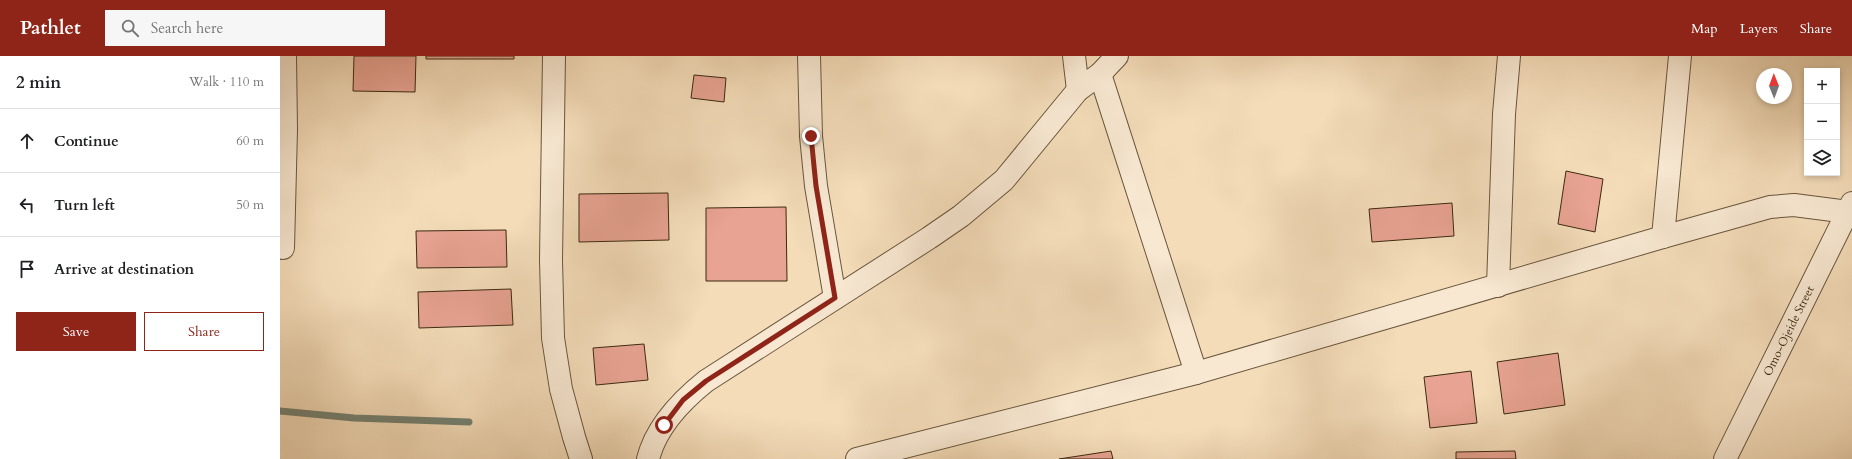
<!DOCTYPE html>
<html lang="en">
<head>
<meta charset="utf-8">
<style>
  :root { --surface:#fff; --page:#f6f6f6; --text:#202124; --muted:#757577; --line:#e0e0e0; --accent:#8f2418 }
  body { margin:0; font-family:Cardo,serif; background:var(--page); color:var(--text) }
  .controls { position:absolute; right:12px; top:12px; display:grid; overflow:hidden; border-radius:0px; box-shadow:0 2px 6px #0003 }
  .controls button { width:36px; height:36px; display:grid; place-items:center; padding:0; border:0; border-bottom:1px solid var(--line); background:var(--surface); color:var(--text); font:20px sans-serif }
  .compass { position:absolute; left:1476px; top:12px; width:36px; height:36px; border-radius:50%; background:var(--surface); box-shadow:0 2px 6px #0003; rotate:359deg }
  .stop { position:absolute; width:12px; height:12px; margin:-9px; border:3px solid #8f2418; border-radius:50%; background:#fff }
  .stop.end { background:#8f2418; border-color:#fff; box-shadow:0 1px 4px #0008 }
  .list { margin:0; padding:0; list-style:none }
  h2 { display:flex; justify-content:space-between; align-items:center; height:52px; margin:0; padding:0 16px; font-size:17px }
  h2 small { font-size:13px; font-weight:400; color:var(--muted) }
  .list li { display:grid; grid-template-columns:26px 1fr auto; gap:12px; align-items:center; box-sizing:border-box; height:64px; padding:0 16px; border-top:1px solid var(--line) }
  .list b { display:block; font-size:15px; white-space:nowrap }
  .list em { font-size:13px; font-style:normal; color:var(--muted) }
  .actions { display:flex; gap:8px; padding:12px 16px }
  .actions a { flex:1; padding:9px 0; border:1px solid var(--accent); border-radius:0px; text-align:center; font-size:14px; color:var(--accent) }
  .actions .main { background:var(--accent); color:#fff }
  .icon { flex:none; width:22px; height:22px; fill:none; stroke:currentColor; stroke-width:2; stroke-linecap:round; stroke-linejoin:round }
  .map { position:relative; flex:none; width:1572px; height:403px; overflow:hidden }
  header { display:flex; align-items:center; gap:24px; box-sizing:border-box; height:56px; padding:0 20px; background:var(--accent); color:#fff }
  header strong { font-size:19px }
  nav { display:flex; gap:22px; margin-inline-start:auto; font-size:14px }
  .search { width:280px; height:36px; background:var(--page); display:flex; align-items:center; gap:10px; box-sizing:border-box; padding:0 14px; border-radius:0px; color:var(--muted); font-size:15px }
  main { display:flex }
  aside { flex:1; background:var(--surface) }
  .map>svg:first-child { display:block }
</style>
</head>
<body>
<header>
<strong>Pathlet</strong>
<div class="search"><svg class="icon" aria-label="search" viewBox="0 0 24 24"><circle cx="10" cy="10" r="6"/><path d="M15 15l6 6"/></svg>Search here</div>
<nav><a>Map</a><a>Layers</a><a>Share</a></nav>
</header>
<main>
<aside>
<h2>2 min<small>Walk · 110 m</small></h2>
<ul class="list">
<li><svg class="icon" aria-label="ahead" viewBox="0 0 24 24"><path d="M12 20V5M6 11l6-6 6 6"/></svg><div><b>Continue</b></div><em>60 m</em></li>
<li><svg class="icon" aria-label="left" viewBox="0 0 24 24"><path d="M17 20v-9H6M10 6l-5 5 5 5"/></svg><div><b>Turn left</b></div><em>50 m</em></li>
<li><svg class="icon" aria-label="arrive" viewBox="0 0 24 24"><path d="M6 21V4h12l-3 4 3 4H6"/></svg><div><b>Arrive at destination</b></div></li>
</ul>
<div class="actions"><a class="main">Save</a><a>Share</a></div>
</aside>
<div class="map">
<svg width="1572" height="403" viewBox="0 0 1572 403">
  <rect width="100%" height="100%" fill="#f4dcb9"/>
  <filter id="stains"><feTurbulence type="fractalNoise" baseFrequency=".005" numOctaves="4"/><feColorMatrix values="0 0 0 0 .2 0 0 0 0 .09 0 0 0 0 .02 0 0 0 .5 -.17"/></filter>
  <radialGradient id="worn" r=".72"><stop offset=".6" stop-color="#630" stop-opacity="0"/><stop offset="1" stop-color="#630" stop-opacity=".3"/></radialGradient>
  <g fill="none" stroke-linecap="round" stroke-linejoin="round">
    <path stroke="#758172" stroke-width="7" d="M 0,355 L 74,362 L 189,366"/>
  </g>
  <path fill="#e8a392" stroke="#3b2a12" d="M 74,0 L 136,0 L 135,36 L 73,35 Z
    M 146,0 L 234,0 L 234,3 L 146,3 Z
    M 414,19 L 446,22 L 444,46 L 411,42 Z
    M 1286,115 L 1323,123 L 1315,176 L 1278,168 Z
    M 388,137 L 389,184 L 299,186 L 299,138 Z
    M 1172,147 L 1174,180 L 1092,186 L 1089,153 Z
    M 506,151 L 507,225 L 426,225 L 426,152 Z
    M 226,174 L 227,211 L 137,212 L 136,175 Z
    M 231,233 L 233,269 L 139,272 L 138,236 Z
    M 364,288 L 368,324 L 316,329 L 313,292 Z
    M 1278,297 L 1285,349 L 1224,358 L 1217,306 Z
    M 1191,315 L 1197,367 L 1150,372 L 1144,321 Z
    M 831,395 L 833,403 L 779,403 Z
    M 1235,395 L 1236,403 L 1176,403 L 1176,396 Z"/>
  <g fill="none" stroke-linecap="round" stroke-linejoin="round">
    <g stroke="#69563c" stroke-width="24">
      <g id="minor">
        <path d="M 274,0 L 271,204 L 273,282 L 281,333 L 294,381 L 301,403"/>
        <path d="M 529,0 L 531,80 L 536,130 L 555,242"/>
        <path d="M 794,0 L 798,34"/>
        <path d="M 820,18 L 916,317 L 1383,181 L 1490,151 L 1514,149 L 1568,156"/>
        <path d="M 1383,181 L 1400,0"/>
        <path d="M 3,192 L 6,73 L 5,0"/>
        <path d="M 1218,230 L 1224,58 L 1229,0"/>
        <path d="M 368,403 C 376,371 401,345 426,325 L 649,182 L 681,160 L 724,124 L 798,34 L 820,18 L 837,0"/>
        <path d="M 577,403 L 916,317"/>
        <path id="s1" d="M 1445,403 L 1572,147"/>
      </g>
    </g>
    <use href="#minor" stroke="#f8e8d2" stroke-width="22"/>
  </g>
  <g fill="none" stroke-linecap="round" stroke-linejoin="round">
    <path stroke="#8f2418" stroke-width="5" d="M 384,369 L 403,344 L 426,325 L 555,242 L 536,130 L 531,80"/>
  </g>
  <g text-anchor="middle" stroke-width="3" stroke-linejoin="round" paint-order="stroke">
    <g font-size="12" fill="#3b2a12" stroke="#f8e8d2">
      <text dy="4" stroke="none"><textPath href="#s1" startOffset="143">Omo-Ojeide Street</textPath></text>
    </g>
  </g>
  <rect width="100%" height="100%" filter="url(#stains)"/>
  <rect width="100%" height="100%" fill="url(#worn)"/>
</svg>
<div class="controls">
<button>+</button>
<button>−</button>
<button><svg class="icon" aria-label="layers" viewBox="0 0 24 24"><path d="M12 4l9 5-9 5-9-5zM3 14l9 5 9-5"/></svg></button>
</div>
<svg class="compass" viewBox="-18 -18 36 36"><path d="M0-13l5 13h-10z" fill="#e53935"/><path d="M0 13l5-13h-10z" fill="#757577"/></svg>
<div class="stop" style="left:384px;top:369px"></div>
<div class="stop end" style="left:531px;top:80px"></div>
</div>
</main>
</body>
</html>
